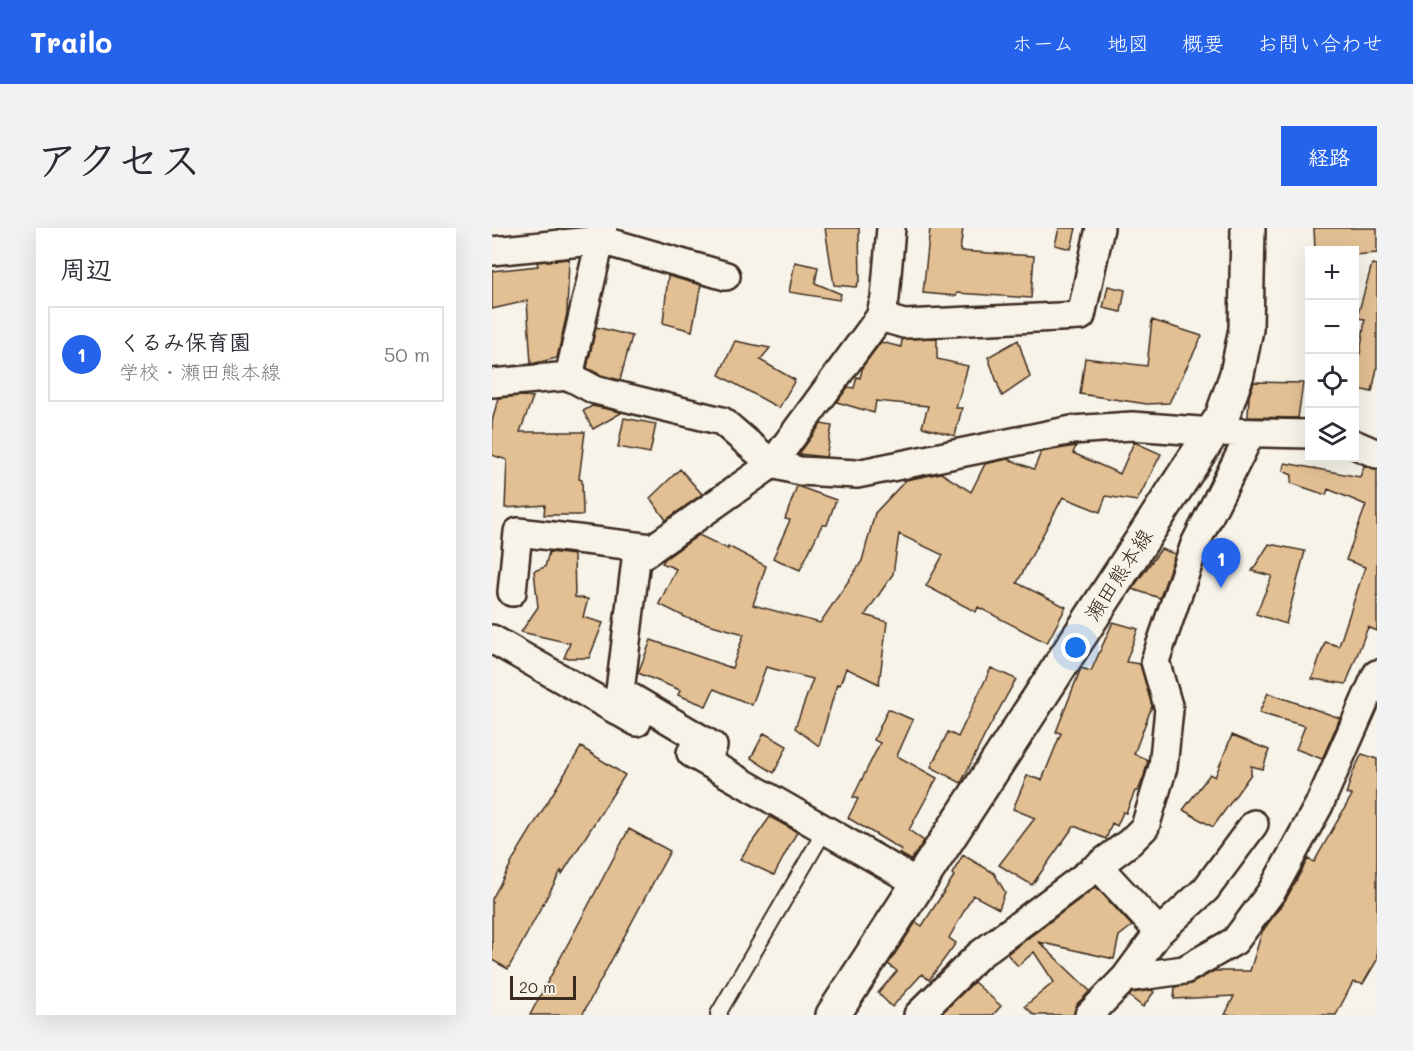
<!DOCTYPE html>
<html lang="ja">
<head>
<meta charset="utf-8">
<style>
  :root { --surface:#fff; --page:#f2f2f3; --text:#2b2b33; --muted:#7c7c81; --line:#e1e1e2; --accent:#2563eb }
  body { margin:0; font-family:Mali,"Klee One",sans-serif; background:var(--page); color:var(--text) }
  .controls { position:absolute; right:18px; top:18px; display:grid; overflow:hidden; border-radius:0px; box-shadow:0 6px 24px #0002 }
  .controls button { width:54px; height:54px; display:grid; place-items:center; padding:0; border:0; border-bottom:2px solid var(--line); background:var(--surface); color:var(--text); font:30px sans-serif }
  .scale { position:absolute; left:18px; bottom:15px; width:66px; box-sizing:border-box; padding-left:6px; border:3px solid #3b2a1e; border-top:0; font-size:16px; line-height:21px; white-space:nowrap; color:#3b2a1e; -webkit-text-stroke:4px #f7f3e8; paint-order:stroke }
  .you { position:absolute; left:584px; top:420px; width:21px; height:21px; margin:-15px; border:4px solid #fff; border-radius:50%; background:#1a73e8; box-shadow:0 0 0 9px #1a73e833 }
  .badge { display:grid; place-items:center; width:39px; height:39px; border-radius:50%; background:var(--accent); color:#fff; font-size:20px; font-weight:700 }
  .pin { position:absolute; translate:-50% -50px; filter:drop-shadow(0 2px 3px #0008) }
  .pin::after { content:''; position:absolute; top:32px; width:21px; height:18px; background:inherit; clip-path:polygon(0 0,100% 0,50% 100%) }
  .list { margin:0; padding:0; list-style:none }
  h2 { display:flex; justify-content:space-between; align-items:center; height:78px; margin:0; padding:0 24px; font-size:26px }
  h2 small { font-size:20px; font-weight:400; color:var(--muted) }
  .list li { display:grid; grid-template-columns:39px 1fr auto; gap:18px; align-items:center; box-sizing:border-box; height:96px; margin:0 12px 12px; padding:0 12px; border:2px solid var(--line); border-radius:0px }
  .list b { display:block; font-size:22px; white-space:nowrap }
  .list p { margin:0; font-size:20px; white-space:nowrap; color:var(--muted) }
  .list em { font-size:20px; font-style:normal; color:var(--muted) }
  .icon { flex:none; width:33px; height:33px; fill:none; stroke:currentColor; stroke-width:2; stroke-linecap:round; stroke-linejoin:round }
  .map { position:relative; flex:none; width:885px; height:787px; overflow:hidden; border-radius:0px }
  header { display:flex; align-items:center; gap:36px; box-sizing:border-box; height:84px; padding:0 30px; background:var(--accent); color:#fff }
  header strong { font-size:28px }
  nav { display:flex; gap:33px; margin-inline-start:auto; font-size:21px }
  .intro { display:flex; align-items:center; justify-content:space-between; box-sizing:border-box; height:144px; padding:0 36px }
  h1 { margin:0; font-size:42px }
  .button { padding:15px 27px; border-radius:0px; background:var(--accent); color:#fff; font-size:21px; font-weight:700 }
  main { display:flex; gap:36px; padding:0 36px }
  aside { flex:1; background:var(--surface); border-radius:0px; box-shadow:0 6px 24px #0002 }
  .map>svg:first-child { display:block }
</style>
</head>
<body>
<header>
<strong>Trailo</strong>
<nav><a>ホーム</a><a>地図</a><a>概要</a><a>お問い合わせ</a></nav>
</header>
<div class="intro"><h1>アクセス</h1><a class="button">経路</a></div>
<main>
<aside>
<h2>周辺<small></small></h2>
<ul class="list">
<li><span class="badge">1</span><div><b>くるみ保育園</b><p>学校 · 瀬田熊本線</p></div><em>50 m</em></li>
</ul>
</aside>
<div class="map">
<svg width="885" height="787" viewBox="0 0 885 787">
  <rect width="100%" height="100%" fill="#f7f3e8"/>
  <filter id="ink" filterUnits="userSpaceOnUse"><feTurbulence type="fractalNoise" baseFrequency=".0167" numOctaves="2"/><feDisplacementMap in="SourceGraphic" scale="12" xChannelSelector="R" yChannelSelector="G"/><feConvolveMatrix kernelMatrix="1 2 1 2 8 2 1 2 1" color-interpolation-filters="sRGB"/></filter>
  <g filter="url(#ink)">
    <path fill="#e3c094" stroke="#3b2a1e" stroke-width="1.5" d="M 333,0 L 367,0 L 368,51 L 364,59 L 342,57 Z
      M 438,0 L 471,0 L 468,23 L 542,28 L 539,70 L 465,65 L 464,68 L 431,65 Z
      M 567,0 L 584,0 L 579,21 L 563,17 Z
      M 822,0 L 885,0 L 885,25 L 862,27 L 862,22 L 823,22 Z
      M 77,31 L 75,85 L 65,130 L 39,136 L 35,73 L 0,81 L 0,43 L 46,38 L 45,34 Z
      M 303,34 L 326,39 L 323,55 L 349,66 L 347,72 L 297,64 Z
      M 880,36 L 885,37 L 885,140 L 880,164 L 862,160 L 862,125 L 868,126 L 873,91 L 865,90 Z
      M 176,48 L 209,57 L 200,103 L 171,95 Z
      M 616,58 L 633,62 L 629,84 L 611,80 Z
      M 660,92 L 710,108 L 677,175 L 655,176 L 588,166 L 593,130 L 655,138 Z
      M 104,99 L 140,108 L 128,152 L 109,147 L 95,140 Z
      M 445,110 L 445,131 L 476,138 L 464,180 L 470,180 L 463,208 L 430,199 L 436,178 L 384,173 L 382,185 L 345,174 L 356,159 L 362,160 L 365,149 L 368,150 L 371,138 L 389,114 L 409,119 L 410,111 Z
      M 526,112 L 538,149 L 510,168 L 496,129 Z
      M 243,113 L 278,120 L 268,132 L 303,152 L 287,180 L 227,147 Z
      M 762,154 L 811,155 L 806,190 L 756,189 L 757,168 Z
      M 28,168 L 41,169 L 28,204 L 93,204 L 87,251 L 90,252 L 91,287 L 52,287 L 53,277 L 13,280 L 15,232 L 0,227 L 0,194 L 6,170 Z
      M 100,178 L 129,184 L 129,185 L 101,201 L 91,183 Z
      M 132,190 L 164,196 L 158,225 L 126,219 Z
      M 329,196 L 340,198 L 334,229 L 307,226 Z
      M 642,214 L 669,226 L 645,273 L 614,268 L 608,284 L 571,269 L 525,355 L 574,379 L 555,415 L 486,379 L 484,384 L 434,358 L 451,327 L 407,306 L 401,346 L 373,387 L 395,394 L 387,456 L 354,440 L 348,457 L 345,456 L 327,518 L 303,500 L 321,451 L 274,439 L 260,477 L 222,461 L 214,478 L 186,467 L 188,462 L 146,445 L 159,412 L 240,440 L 252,406 L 195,390 L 167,376 L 184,341 L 170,335 L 173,331 L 207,307 L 236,321 L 236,318 L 274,338 L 261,377 L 328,395 L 370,333 L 383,285 L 414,252 L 449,245 L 479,264 L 493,236 L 516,231 L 542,241 L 549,224 L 584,218 L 581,225 L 628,246 Z
      M 793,235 L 868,249 L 872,238 L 885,241 L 885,403 L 876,399 L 854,456 L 820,451 L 833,414 L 847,418 L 873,339 L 854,332 L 874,277 L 836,261 L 834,267 L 799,255 L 800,247 L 791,243 Z
      M 188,241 L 210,266 L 174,292 L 158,270 Z
      M 305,258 L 344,272 L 335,297 L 330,297 L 308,342 L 281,330 L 298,292 L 293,291 Z
      M 777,316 L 813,323 L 794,396 L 764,386 L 780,348 L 760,343 Z
      M 669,321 L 683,326 L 668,370 L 640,361 Z
      M 57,324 L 82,327 L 83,369 L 96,371 L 91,389 L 111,395 L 97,430 L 72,430 L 78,415 L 29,404 L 46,379 L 42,343 L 53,339 Z
      M 621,394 L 646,401 L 634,434 L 648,436 L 660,478 L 642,526 L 656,532 L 652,548 L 646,563 L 643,563 L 634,585 L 631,584 L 625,598 L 620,595 L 614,611 L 582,598 L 540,657 L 507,637 L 543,590 L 521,581 L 535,548 L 550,552 L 569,505 L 564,504 L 589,440 L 599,443 Z
      M 499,440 L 524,451 L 494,505 L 469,555 L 439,539 L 456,504 L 466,509 Z
      M 776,465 L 848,490 L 830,531 L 804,521 L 813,498 L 767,485 Z
      M 396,481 L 421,492 L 405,528 L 445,550 L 417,602 L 432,613 L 419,632 L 407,625 L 410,622 L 356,590 L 366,571 L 361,569 L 388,515 L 382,512 Z
      M 272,505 L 295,518 L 282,545 L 259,530 Z
      M 740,507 L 777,522 L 771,541 L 759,538 L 759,546 L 721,599 L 691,582 L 718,546 L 723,549 Z
      M 89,519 L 133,547 L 70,646 L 69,643 L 16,741 L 0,732 L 0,671 L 27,621 Z
      M 870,526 L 885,531 L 885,732 L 871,756 L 861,754 L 844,787 L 733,787 L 742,768 L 682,771 L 683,759 L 699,756 L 722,743 L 758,743 L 770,704 L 794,671 L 816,631 L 822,634 L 860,567 L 854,566 L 861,544 Z
      M 278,589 L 305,604 L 282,647 L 248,631 Z
      M 137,601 L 178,623 L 90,787 L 38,787 Z
      M 471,627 L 502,645 L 513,664 L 507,681 L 481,667 L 457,710 L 464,715 L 437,752 L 430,746 L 400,779 L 386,765 L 405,743 L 396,736 L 424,694 L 430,698 L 462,648 L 460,646 Z
      M 604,659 L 640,698 L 627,708 L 622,731 L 547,714 L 598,763 L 585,776 L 582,787 L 542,787 L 533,778 L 562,754 L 542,724 L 526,738 L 515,726 Z
      M 482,754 L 509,778 L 501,787 L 448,787 Z
      M 660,762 L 662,764 L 651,779 L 637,768 L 640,765 Z"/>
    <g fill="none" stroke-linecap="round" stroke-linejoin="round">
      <g stroke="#3b2a1e" stroke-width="18">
        <path id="lane" d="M 228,787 L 226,786 L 333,602"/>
      </g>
      <g stroke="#3b2a1e" stroke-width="32">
        <path id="street" d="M 0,23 L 109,12 L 234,48
          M 388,89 L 412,96 L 589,88 L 608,0
          M 77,148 L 103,162 L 230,193 L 280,236 L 308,243 L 365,246 L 580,202 L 640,198 L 721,204 L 818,206
          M 0,155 L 77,148 L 111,0
          M 862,216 L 885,226
          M 20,364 L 26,304 L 160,320
          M 0,411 L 145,494
          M 199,525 L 426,655
          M 214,533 L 221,518 L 128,463 L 144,332 L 280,236 L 388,89 L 393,70 L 399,0
          M 606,638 L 667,704
          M 633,750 L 692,742 L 743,713 L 780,663 L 827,577 L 885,446
          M 426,787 L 487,727 L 638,614 L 653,599 L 671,539 L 677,481 L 663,433 L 703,316 L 759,205
          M 597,787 L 633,750 L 667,704 L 714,661 L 762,596"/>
      </g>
      <g stroke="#3b2a1e" stroke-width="38">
        <path id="secondary" d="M 341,787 L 730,189 L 745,146 L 754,101 L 756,0"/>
      </g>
      <use href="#lane" stroke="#f7f3e8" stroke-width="14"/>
      <use href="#street" stroke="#f7f3e8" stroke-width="27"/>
      <use href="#secondary" stroke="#f7f3e8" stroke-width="33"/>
    </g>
  </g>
  <g text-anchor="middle" stroke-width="4.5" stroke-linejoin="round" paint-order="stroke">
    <g font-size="21" fill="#3b2a1e" stroke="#f7f3e8">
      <text transform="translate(627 347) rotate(-57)" y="7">瀬田熊本線</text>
    </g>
  </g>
</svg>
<div class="controls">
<button>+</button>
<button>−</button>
<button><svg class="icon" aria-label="locate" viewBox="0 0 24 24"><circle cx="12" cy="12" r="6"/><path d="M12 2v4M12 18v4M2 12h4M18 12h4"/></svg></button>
<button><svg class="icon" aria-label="layers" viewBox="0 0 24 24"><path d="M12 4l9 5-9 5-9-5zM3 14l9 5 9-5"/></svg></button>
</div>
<div class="scale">20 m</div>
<div class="you"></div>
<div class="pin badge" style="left:729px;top:360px">1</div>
</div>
</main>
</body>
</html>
